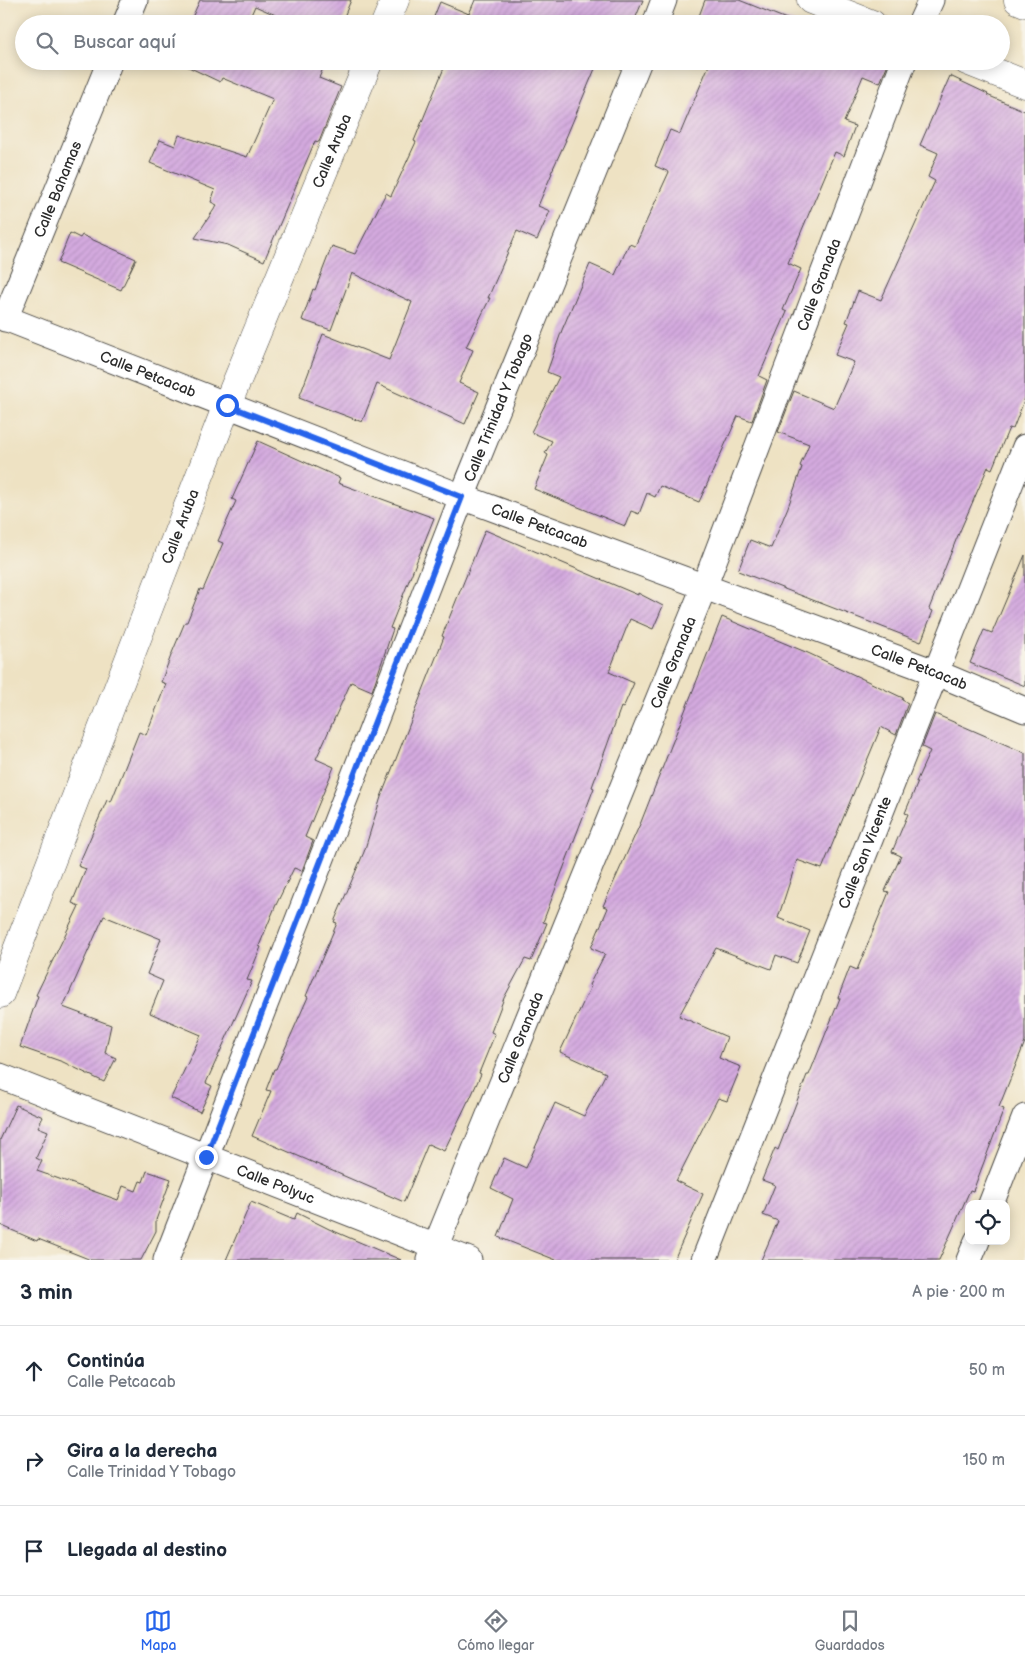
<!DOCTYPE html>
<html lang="es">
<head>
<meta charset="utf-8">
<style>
  :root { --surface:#fff; --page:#f6f6f7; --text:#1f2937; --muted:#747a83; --line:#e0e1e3; --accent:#2563eb }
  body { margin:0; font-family:"Balsamiq Sans",sans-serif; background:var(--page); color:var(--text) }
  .controls { position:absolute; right:15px; bottom:15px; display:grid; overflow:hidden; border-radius:10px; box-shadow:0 2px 12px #0003 }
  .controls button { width:45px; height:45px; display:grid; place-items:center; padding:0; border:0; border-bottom:1px solid var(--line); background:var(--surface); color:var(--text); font:25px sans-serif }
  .stop { position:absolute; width:15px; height:15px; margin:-11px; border:4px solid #2563eb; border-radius:50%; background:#fff }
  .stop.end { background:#2563eb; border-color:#fff; box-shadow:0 1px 5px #0008 }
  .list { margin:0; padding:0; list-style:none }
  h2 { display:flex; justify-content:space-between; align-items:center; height:65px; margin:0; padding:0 20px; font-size:21px }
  h2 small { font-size:16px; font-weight:400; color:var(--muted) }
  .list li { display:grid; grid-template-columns:32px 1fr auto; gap:15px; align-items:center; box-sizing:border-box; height:90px; padding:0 20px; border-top:1px solid var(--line) }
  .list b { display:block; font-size:19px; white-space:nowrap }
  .list p { margin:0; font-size:16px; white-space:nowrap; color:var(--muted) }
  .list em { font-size:16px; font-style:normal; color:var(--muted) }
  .icon { flex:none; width:28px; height:28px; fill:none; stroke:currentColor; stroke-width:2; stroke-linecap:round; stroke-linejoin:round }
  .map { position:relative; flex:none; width:1025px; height:1260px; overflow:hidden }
  .search { position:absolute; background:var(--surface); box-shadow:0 2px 12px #0003; left:15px; right:15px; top:15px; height:55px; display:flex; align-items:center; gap:12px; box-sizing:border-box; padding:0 18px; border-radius:28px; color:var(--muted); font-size:19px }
  .sheet { height:335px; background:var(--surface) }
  nav { display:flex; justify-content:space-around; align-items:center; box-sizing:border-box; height:70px; border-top:1px solid var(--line); background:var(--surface); font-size:14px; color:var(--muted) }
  nav a { display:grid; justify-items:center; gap:2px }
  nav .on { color:var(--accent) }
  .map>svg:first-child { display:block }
</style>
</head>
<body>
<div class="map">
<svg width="1025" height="1260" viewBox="0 0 1025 1260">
  <defs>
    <pattern id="building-hatch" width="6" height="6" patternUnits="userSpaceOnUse" patternTransform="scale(1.25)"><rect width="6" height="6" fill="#d4aadf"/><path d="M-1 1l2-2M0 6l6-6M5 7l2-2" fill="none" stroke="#b692c0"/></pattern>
  </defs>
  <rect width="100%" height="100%" fill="#f7f3e8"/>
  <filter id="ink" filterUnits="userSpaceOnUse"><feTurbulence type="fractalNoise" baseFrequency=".02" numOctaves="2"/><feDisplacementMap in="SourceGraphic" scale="10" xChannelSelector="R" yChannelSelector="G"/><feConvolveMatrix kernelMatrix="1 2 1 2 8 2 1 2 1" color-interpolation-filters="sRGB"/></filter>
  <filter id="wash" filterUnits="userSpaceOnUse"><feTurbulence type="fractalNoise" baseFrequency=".0096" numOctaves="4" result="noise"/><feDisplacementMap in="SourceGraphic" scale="20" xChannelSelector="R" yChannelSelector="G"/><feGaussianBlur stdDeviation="1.12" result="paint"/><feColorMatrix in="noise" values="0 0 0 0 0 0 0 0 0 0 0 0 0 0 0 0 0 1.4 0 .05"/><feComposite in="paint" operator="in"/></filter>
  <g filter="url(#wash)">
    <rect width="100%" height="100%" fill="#eee2c3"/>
    <g id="blocks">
      <path fill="url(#building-hatch)" d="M 200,0 L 351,0 L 341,24 L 296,24 L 255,6 L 247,24 L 189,24 Z
        M 475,0 L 643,0 L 633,24 L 431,24 L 440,2 L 469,14 Z
        M 705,0 L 739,0 L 799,24 L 696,24 Z
        M 176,61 L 326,61 L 319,78 L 341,87 L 319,142 L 315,141 L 264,261 L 228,245 L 195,238 L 217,205 L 211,202 L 215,190 L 150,163 L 160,140 L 175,146 L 179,135 L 247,157 L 273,99 L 222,78 L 220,82 Z
        M 444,61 L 601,61 L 599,65 L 597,64 L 565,140 L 566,140 L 551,173 L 552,173 L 538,206 L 550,211 L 537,240 L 517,231 L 488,298 L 490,298 L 466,347 L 473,350 L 459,383 L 479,392 L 465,424 L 377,384 L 362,422 L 299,398 L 323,334 L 389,360 L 412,302 L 352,273 L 331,330 L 302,320 L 313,289 L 315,290 L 332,246 L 355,254 L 386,193 L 391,196 L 416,142 L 414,141 L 444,68 L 441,67 Z
        M 700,61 L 889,61 L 880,83 L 863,76 L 844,122 L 855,126 L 844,156 L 835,152 L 788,263 L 801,269 L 783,310 L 787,312 L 759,376 L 767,380 L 752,421 L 738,416 L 699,502 L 660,486 L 655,497 L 647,493 L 639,514 L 631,511 L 625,526 L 534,489 L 548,455 L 545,453 L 552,441 L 531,432 L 559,377 L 547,372 L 562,330 L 590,264 L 615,275 L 629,244 L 635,246 L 669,172 L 655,166 L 670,130 L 680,134 L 709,65 Z
        M 950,76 L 988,94 L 987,95 L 1025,111 L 1025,398 L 1013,429 L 1009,428 L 992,469 L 988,467 L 956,540 L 929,609 L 933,611 L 921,642 L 738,571 L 750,540 L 771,548 L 788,507 L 802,467 L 800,466 L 809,444 L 778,432 L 794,391 L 834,408 L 854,362 L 835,355 L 849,323 L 846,322 L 858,291 L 881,300 L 935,181 L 928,177 L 938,153 L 920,145 Z
        M 70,233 L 80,238 L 82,235 L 136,259 L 121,290 L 58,263 Z
        M 258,441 L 340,478 L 338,483 L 434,518 L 390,628 L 393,629 L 372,691 L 351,682 L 316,759 L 334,767 L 305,837 L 313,841 L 302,871 L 294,868 L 275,907 L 259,946 L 261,947 L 247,980 L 252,981 L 206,1083 L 212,1086 L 200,1112 L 171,1098 L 201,1035 L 150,1013 L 163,981 L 147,974 L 161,939 L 104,916 L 63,1007 L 111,1025 L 105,1053 L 116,1058 L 104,1082 L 63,1062 L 20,1047 L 38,996 L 36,995 L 79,906 L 72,903 L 86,869 L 78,866 L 107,800 L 111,802 L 139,732 L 146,735 L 166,684 L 161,682 L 172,653 L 185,622 L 187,622 L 200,589 L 203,590 L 223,543 L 218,541 L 236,501 L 232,499 Z
        M 485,530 L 638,595 L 638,593 L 663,606 L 653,629 L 630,619 L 609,672 L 634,683 L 623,708 L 621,707 L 592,787 L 594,788 L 543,922 L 547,923 L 531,961 L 525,959 L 504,998 L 491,1032 L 495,1034 L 479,1073 L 481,1074 L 469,1101 L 468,1101 L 444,1151 L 428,1144 L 404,1202 L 252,1136 L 271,1091 L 266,1090 L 274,1069 L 276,1069 L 308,997 L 306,996 L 337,923 L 334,922 L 364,852 L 381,797 L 444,637 L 442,636 L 458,596 Z
        M 1025,555 L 1025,686 L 970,663 L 984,630 L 992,633 Z
        M 722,617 L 808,653 L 903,698 L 902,700 L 908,703 L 896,735 L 881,727 L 822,869 L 797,860 L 778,918 L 810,931 L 797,963 L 776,955 L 771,969 L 716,948 L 679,1016 L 727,1037 L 719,1058 L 741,1067 L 727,1101 L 718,1098 L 676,1181 L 703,1194 L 674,1260 L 556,1260 L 498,1237 L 513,1199 L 491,1188 L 504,1158 L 526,1168 L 555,1103 L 584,1116 L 606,1073 L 560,1052 L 591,986 L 589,985 L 605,954 L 591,948 L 608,908 L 603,906 L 641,822 Z
        M 935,714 L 1025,753 L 1025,1042 L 999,1107 L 1004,1109 L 973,1191 L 970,1190 L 939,1260 L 761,1260 L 778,1221 L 763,1215 L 775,1185 L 762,1180 L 775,1148 L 778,1150 L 807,1075 L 809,1075 L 840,998 L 838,998 L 850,967 L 857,970 L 889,892 L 885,891 L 901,856 L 892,852 L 908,814 L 905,813 L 918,782 L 916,782 L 930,751 L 922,747 Z
        M 16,1105 L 43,1117 L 38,1127 L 48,1131 L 36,1158 L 42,1161 L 37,1171 L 118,1200 L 123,1186 L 136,1191 L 140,1181 L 143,1182 L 147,1171 L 171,1179 L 156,1220 L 156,1231 L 141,1260 L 91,1260 L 38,1239 L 37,1241 L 0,1225 L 0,1140 Z
        M 251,1202 L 294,1220 L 297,1213 L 329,1229 L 401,1260 L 226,1260 Z"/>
    </g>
  </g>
  <g filter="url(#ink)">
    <use href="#blocks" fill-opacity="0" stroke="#484642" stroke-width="1"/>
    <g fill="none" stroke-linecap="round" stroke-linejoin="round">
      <g stroke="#484642" stroke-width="27">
        <g id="minor">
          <path d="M 125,24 L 135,0"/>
          <path d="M 655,24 L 664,0"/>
          <path d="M 920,24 L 931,0"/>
          <path id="s1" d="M 0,316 L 462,497 L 937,673 L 1025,710"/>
          <path id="s2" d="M 5,319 L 110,61"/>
          <path id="s3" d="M 0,1076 L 469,1260"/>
          <path d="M 991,1204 L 1025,1117"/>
          <path id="s4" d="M 166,1260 L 462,497 L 639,61"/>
          <path id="s5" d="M 430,1260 L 704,587 L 904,61"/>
          <path id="s6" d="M 704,1260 L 1025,447"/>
          <path d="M 969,1260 L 977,1241"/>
        </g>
      </g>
      <g stroke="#484642" stroke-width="29">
        <g id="tertiary">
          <path d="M 385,24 L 395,0"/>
          <path id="s7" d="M 0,994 L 227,405 L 369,61"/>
        </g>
      </g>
      <g stroke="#484642" stroke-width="29">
        <path id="secondary" d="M 811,0 L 872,24
          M 1018,0 L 1025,3
          M 967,61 L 1025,84"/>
      </g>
      <use href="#minor" stroke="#fff" stroke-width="25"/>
      <use href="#tertiary" stroke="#fff" stroke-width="28"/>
      <use href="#secondary" stroke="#fff" stroke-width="28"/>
    </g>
  </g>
  <g fill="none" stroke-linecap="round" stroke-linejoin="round" filter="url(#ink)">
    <path stroke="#2563eb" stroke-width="6" d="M 206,1157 L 462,497 L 227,405"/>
  </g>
  <g text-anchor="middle" stroke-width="4" stroke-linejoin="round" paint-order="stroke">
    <g font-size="15" fill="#2b2b2b" stroke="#f7f3e8">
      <text dy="5" stroke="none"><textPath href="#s7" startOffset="906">Calle Aruba</textPath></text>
      <text dy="5" stroke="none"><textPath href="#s2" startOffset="140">Calle Bahamas</textPath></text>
      <text dy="5" stroke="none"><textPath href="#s5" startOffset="1050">Calle Granada</textPath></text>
      <text dy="5" stroke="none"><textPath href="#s1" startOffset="159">Calle Petcacab</textPath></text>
      <text dy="5" stroke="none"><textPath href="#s4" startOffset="915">Calle Trinidad Y Tobago</textPath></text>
      <text dy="5" stroke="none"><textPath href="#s7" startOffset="501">Calle Aruba</textPath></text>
      <text dy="5" stroke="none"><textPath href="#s1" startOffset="579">Calle Petcacab</textPath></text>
      <text dy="5" stroke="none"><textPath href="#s5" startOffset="645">Calle Granada</textPath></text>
      <text dy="5" stroke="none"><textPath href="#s1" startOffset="984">Calle Petcacab</textPath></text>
      <text dy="5" stroke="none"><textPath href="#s6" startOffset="438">Calle San Vicente</textPath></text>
      <text dy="5" stroke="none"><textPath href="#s5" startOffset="240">Calle Granada</textPath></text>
      <text dy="5" stroke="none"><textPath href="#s3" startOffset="296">Calle Polyuc</textPath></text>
    </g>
  </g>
</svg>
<div class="controls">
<button><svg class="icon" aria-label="locate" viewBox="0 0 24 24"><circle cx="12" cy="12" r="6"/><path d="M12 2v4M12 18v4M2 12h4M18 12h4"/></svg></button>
</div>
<div class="stop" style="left:227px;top:405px"></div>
<div class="stop end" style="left:206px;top:1157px"></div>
<div class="search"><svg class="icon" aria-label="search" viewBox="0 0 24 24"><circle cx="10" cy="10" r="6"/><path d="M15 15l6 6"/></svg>Buscar aquí</div>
</div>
<section class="sheet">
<h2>3 min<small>A pie · 200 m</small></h2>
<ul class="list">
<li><svg class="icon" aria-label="ahead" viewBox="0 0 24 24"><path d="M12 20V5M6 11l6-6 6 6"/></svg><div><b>Continúa</b><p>Calle Petcacab</p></div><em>50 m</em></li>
<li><svg class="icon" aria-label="right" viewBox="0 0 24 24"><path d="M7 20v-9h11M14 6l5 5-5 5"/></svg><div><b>Gira a la derecha</b><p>Calle Trinidad Y Tobago</p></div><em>150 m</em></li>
<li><svg class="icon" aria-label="arrive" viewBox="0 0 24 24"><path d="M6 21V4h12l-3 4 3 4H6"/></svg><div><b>Llegada al destino</b></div></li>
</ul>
</section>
<nav>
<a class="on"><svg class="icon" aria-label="map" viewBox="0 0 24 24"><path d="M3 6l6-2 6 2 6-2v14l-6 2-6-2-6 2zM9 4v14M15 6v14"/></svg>Mapa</a>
<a><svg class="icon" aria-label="directions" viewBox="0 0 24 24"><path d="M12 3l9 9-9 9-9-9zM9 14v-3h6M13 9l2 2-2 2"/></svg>Cómo llegar</a>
<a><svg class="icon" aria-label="saved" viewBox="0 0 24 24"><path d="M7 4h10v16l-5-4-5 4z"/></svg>Guardados</a>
</nav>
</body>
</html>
